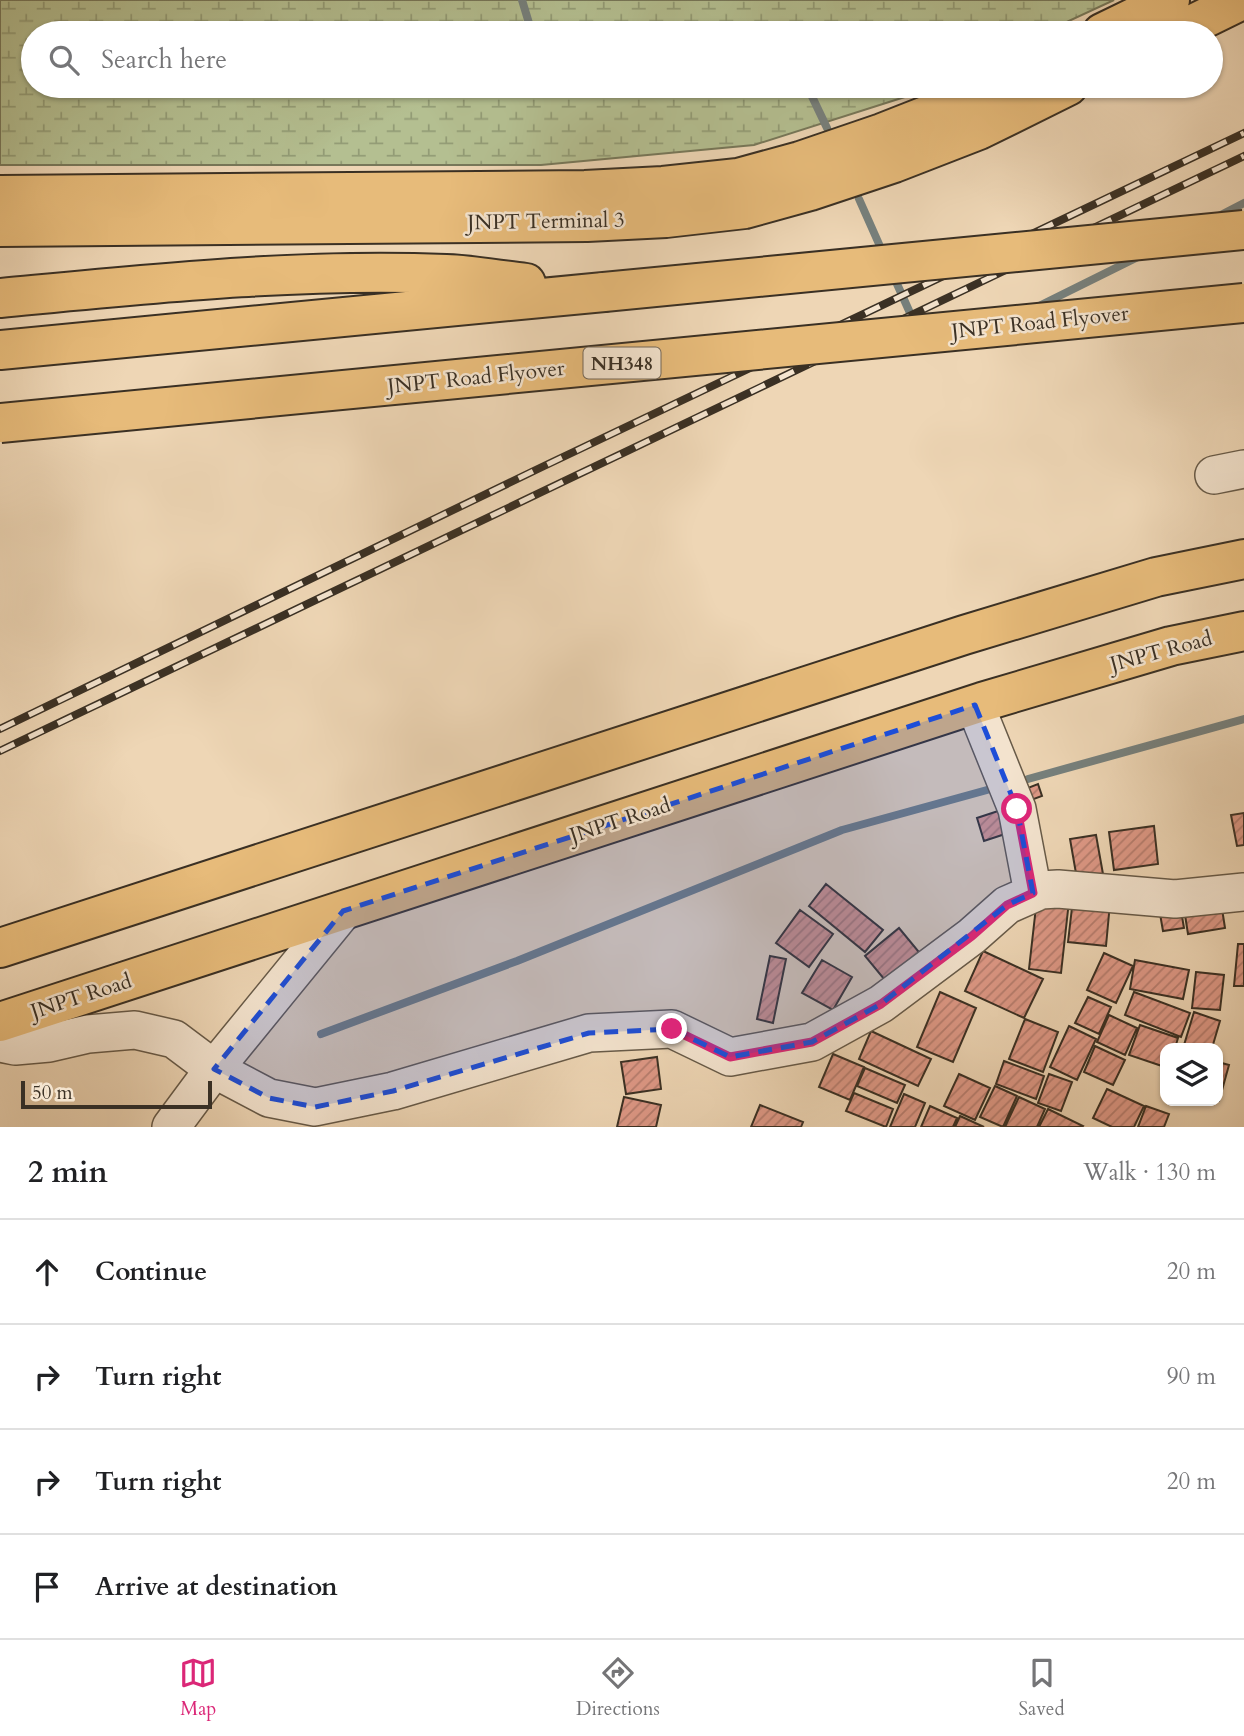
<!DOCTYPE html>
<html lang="en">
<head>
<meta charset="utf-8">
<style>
  :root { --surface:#fff; --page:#f2f2f2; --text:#202124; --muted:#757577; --line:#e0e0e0; --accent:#db2777 }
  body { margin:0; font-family:Cardo,serif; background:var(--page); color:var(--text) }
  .controls { position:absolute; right:21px; bottom:21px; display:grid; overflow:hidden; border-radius:14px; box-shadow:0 2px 5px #0004 }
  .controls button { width:63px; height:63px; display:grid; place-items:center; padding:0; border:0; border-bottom:2px solid var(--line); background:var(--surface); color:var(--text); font:35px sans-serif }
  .scale { position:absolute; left:21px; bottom:18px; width:191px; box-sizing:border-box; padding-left:7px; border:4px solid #3a3024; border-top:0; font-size:19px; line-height:24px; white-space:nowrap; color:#3a3024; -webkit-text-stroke:5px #f4e4cf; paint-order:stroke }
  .stop { position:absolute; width:21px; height:21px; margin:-16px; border:5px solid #db2777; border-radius:50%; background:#fff }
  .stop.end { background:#db2777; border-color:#fff; box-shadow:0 2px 7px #0008 }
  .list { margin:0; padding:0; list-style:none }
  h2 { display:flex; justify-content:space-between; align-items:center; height:91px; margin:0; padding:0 28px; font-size:30px }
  h2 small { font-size:23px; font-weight:400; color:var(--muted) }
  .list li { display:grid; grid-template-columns:46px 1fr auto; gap:21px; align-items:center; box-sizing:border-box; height:105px; padding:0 28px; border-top:2px solid var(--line) }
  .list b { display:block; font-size:26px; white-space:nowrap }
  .list em { font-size:23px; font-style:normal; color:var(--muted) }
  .icon { flex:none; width:38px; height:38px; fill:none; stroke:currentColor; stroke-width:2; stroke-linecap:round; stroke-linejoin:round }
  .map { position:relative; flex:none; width:1244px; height:1127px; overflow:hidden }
  .search { position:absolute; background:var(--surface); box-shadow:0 2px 5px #0004; left:21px; right:21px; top:21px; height:77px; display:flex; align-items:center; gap:18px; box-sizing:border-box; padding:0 24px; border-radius:38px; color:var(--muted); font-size:26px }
  .sheet { height:511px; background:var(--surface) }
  nav { display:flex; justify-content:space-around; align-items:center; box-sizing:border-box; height:98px; border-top:2px solid var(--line); background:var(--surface); font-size:19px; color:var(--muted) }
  nav a { display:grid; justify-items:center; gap:4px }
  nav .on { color:var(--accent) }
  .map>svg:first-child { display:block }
</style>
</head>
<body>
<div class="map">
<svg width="1244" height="1127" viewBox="0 0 1244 1127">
  <defs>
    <pattern id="wetland-marsh" width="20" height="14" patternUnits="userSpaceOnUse" patternTransform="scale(1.75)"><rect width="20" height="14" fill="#b4bf91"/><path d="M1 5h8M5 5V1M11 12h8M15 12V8" fill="none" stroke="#939c76"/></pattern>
    <pattern id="building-hatch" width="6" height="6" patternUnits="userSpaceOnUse" patternTransform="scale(1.75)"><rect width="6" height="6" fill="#df9987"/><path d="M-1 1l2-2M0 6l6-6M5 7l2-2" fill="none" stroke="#b67d6e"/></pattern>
  </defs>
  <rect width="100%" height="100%" fill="#eed6b5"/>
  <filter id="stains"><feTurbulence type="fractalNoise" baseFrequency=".00286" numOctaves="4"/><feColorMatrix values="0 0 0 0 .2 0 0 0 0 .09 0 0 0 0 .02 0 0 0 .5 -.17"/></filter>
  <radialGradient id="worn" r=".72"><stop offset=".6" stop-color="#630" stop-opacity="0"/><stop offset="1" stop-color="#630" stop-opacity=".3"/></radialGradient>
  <path fill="url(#wetland-marsh)" stroke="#77785a" stroke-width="2" d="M 0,0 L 1114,0 L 1043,33 L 33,33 L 33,86 L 931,86 L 911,95 L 754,145 L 541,165 L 0,165 Z"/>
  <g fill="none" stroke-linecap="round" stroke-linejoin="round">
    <path stroke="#76807d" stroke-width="8" d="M 522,0 L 532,33
      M 807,86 L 827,128
      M 859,199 L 883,253
      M 1217,217 L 1244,203
      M 893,275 L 915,324
      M 1039,306 L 1140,256
      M 1028,779 L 1244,719
      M 321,1034 L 517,961 L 842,830 L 987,790"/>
  </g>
  <path fill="url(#building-hatch)" stroke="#3a3024" stroke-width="2" d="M 1038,784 L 1042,796 L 1023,803 L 1020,791 Z
    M 998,811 L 1005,834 L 984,841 L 977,818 Z
    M 1244,813 L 1244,845 L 1237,846 L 1231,815 Z
    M 1154,826 L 1158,864 L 1114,870 L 1109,832 Z
    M 1096,835 L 1103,874 L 1077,879 L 1070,839 Z
    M 826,884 L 883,930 L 865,952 L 809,906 Z
    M 1220,896 L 1225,928 L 1188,934 L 1183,902 Z
    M 1037,898 L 1069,901 L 1061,973 L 1029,969 Z
    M 1073,899 L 1110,903 L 1106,946 L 1068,942 Z
    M 1180,905 L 1184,928 L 1163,931 L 1159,908 Z
    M 800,910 L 833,934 L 809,967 L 776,943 Z
    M 899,928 L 928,963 L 894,991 L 865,956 Z
    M 1238,944 L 1244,944 L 1244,986 L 1234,986 Z
    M 983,951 L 1043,979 L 1024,1018 L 965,991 Z
    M 1104,953 L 1133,966 L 1116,1003 L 1087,990 Z
    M 770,956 L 786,959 L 773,1023 L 757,1019 Z
    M 822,960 L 852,977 L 833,1010 L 802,993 Z
    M 1135,960 L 1189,970 L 1183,999 L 1130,989 Z
    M 1196,972 L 1224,975 L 1220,1010 L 1192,1008 Z
    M 940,992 L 976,1008 L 953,1062 L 917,1047 Z
    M 1134,992 L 1190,1013 L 1181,1037 L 1125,1015 Z
    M 1088,997 L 1111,1007 L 1099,1034 L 1075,1023 Z
    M 1194,1012 L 1220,1021 L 1212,1048 L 1196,1048 L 1184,1045 Z
    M 1109,1015 L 1137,1028 L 1125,1055 L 1097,1042 Z
    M 1025,1019 L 1058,1032 L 1043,1072 L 1009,1059 Z
    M 1140,1025 L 1178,1038 L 1175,1048 L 1165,1048 L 1165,1067 L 1129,1055 Z
    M 1069,1026 L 1096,1039 L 1077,1080 L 1050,1067 Z
    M 871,1031 L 931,1059 L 918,1086 L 859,1059 Z
    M 1095,1046 L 1125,1060 L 1113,1085 L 1084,1072 Z
    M 833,1054 L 864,1067 L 850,1100 L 819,1087 Z
    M 657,1057 L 661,1089 L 626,1094 L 621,1062 Z
    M 1004,1061 L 1044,1076 L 1036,1099 L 996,1084 Z
    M 1218,1062 L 1229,1065 L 1219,1101 L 1217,1101 Z
    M 865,1068 L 905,1085 L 897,1103 L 857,1086 Z
    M 959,1074 L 990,1088 L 975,1120 L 944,1106 Z
    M 1049,1074 L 1072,1082 L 1061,1111 L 1038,1103 Z
    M 995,1086 L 1017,1096 L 1003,1127 L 980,1117 Z
    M 1107,1089 L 1144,1106 L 1134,1127 L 1112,1127 L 1093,1118 Z
    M 854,1093 L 893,1109 L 886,1127 L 846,1111 Z
    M 904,1094 L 925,1103 L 915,1127 L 890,1127 Z
    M 624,1097 L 661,1105 L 656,1127 L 617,1127 Z
    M 1019,1097 L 1045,1109 L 1037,1127 L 1005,1127 Z
    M 760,1105 L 803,1122 L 801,1127 L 751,1127 Z
    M 930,1106 L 957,1118 L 953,1127 L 921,1127 Z
    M 1146,1106 L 1169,1114 L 1164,1127 L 1138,1127 Z
    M 1048,1109 L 1083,1126 L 1082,1127 L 1039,1127 Z
    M 960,1116 L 984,1127 L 955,1127 Z"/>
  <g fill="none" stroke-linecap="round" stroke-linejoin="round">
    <g stroke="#675a48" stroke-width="40">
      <path id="minor" d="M 1214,475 L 1244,469
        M 975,705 L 1017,809 L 1033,893
        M 0,1043 L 15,1046 L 49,1043 L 88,1034 L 135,1030 L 174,1039 L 214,1069 L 269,1098 L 315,1107 L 393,1091 L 589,1033 L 672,1029 L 730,1057 L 812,1042 L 881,1004 L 972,936 L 1007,905 L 1041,890 L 1058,889 L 1175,899 L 1244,892
        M 171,1127 L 214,1069 L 343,911"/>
    </g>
    <g stroke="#3a3024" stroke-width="42">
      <path id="major" d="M 1102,33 L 1170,0
        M 1175,33 L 1242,0
        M 0,195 L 585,190 L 663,186 L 738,178 L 800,161 L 882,133 L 966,100 L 996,86
        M 0,227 L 587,222 L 666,218 L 745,209 L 810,191 L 894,163 L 979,130 L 1068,86"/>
    </g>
    <g stroke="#3a3024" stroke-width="42">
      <path id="highway" d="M 0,298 C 148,284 297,268 446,274 C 473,275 499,280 526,283
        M 0,350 L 604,292
        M 0,948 L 964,635 L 1156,577 L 1244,559
        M 0,1022 L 982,702 L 1171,646 L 1244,631"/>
    </g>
    <use href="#minor" stroke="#f4e4cf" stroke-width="37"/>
    <use href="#major" stroke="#e7bb7a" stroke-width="38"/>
    <use href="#highway" stroke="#e7bb7a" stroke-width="38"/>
    <g stroke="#3a3024" stroke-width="8">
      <path id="rail" d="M 0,729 L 544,466 L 1244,133
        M 0,751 L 1244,156"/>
    </g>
    <use href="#rail" stroke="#f4e4cf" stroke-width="5" stroke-dasharray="16" stroke-linecap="butt"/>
    <g stroke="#3a3024" stroke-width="42" stroke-linecap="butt">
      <path id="highway-bridge" d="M 604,292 L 1244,230
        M 0,423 L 1244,303"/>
    </g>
    <use href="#highway-bridge" stroke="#e7bb7a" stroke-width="38"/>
  </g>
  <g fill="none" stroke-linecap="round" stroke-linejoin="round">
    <path stroke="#db2777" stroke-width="9" d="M 672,1029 L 730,1057 L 812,1042 L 881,1004 L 972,936 L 1007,905 L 1033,893 L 1017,809"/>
  </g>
  <path fill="#1d4ed8" fill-opacity="0.2" stroke="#1d4ed8" stroke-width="5" stroke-dasharray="14 9" stroke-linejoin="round" d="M 975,705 L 1017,809 L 1033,893 L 1007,905 L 881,1004 L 812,1042 L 730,1057 L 672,1029 L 589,1033 L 393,1091 L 315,1107 L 269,1098 L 214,1069 L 343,911 Z"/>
  <g text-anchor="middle" stroke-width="5" stroke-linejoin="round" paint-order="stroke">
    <rect fill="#f4e4cf" stroke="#726657" stroke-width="2" x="583.5" y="347.5" width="77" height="31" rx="5"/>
    <g font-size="19" font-weight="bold" fill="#3a3024">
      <text x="622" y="370">NH348</text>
    </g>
    <g font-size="21" fill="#3a3024" stroke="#f4e4cf">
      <text transform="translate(546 221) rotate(-1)" y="7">JNPT Terminal 3</text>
      <text transform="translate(1040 322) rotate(-6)" y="7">JNPT Road Flyover</text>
      <text transform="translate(476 377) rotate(-6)" y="7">JNPT Road Flyover</text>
      <text transform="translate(1161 651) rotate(-15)" y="7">JNPT Road</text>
      <text transform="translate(620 820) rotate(-18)" y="7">JNPT Road</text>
      <text transform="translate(81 996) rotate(-18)" y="7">JNPT Road</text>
    </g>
  </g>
  <rect width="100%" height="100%" filter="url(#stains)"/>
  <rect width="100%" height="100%" fill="url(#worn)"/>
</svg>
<div class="controls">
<button><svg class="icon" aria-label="layers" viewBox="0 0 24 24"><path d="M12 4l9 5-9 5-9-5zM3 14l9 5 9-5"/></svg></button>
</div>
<div class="scale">50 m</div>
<div class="stop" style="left:1017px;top:809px"></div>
<div class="stop end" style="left:672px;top:1029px"></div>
<div class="search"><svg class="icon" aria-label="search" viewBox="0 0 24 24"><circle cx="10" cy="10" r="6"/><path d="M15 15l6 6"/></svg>Search here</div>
</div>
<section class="sheet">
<h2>2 min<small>Walk · 130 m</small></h2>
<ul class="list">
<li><svg class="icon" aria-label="ahead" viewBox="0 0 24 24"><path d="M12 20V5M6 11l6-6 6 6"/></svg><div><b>Continue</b></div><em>20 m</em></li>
<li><svg class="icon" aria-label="right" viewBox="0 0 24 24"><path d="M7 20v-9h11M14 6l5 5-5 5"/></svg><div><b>Turn right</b></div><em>90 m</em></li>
<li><svg class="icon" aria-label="right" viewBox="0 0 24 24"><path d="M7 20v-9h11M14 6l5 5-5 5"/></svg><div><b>Turn right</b></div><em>20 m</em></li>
<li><svg class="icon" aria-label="arrive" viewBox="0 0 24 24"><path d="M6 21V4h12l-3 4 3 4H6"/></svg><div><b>Arrive at destination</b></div></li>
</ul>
</section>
<nav>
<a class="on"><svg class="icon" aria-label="map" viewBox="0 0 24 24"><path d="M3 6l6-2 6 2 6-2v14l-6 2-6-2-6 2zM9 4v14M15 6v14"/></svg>Map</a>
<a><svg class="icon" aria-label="directions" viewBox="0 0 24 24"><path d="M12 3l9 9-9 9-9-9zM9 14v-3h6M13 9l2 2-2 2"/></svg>Directions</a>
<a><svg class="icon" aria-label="saved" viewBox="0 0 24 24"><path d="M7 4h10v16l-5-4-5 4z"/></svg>Saved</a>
</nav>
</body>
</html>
